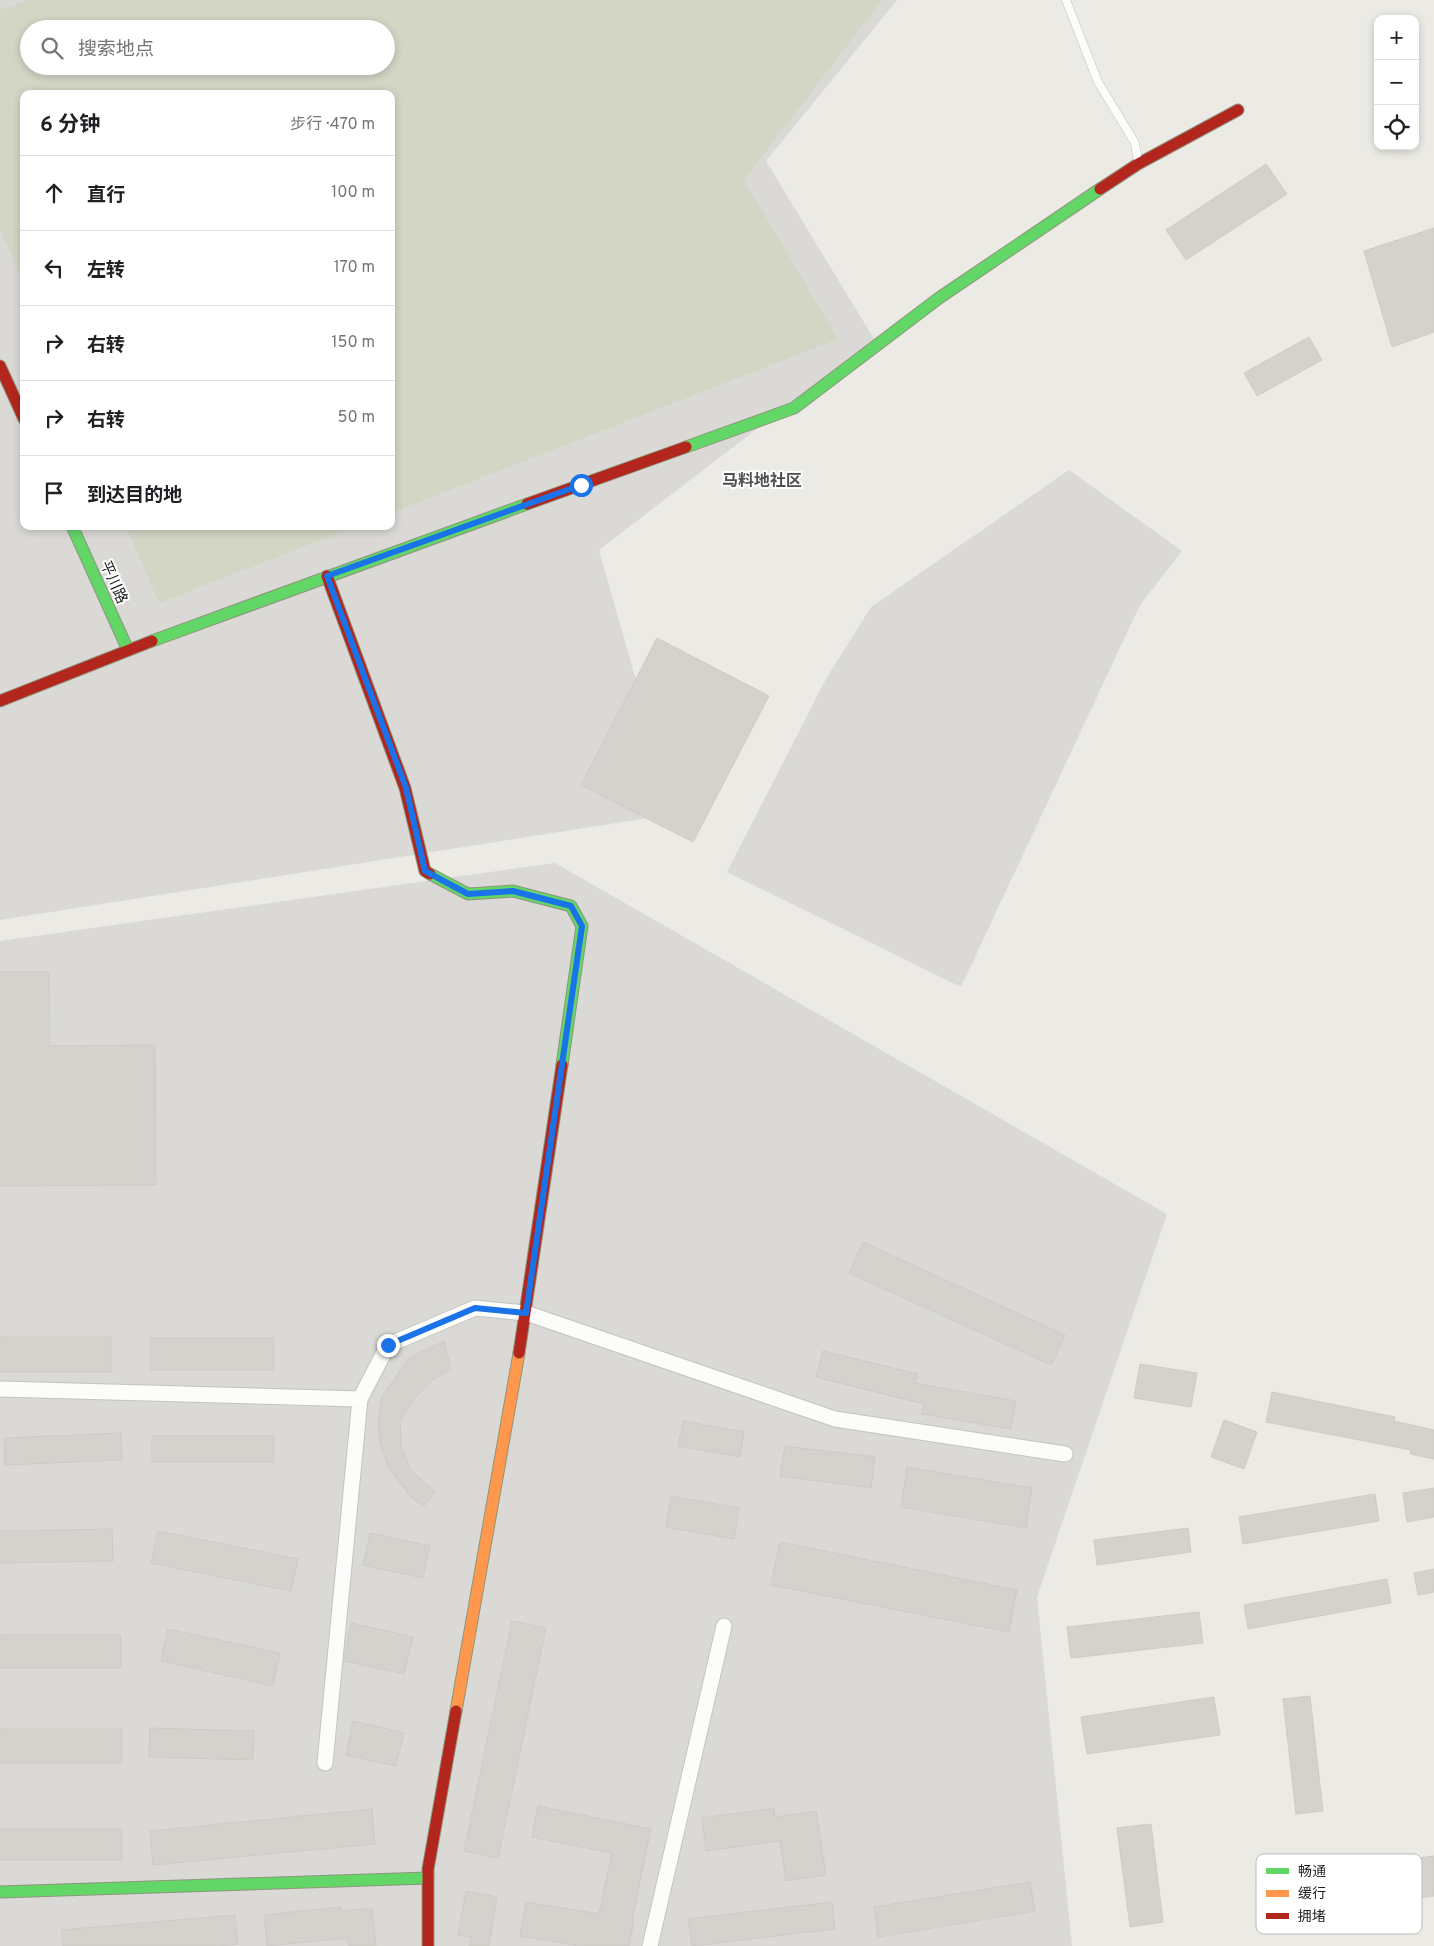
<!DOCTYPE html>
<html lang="zh">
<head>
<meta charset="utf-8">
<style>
  :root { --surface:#fff; --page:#f2f2f2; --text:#202124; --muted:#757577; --line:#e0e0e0 }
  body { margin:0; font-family:Overpass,"Noto Sans SC",sans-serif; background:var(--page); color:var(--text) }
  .controls { position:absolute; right:15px; top:15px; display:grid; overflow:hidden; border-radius:10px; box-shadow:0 2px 8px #0003 }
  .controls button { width:45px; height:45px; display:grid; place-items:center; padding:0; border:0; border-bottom:1px solid var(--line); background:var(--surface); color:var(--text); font:25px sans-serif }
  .stop { position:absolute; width:15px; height:15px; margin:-11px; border:4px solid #1a73e8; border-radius:50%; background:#fff }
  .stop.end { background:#1a73e8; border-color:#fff; box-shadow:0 1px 5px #0008 }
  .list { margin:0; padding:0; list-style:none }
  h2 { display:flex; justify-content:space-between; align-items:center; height:65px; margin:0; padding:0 20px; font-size:21px }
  h2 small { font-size:16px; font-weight:400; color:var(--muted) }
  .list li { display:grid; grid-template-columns:32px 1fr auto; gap:15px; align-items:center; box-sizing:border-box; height:75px; padding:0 20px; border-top:1px solid var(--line) }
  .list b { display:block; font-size:19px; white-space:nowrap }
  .list em { font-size:16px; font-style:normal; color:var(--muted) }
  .icon { flex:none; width:28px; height:28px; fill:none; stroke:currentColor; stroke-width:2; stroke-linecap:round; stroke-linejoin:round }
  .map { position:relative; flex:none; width:1434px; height:1946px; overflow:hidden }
  .search { position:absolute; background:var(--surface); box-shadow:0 2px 8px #0003; left:20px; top:20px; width:375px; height:55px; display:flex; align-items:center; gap:12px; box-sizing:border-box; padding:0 18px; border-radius:28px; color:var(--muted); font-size:19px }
  .panel { position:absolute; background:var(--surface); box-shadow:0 2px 8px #0003; left:20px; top:90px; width:375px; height:440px; border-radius:10px }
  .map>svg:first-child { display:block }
</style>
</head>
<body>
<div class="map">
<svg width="1434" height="1946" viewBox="0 0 1434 1946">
  <rect width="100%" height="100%" fill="#ebeae4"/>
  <path fill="#dad9d6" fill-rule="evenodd" d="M 0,0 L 897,0 L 766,161 L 874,339 L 599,550 L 674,814 L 0,920 ZM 29,29 L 386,29 L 386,66 L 29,66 ZM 24,94 L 391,94 L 391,526 L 24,526 Z
    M 1069,470 L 1182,551 L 1140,605 L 961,987 L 727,872 L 827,677 L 871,607 Z
    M 555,863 L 1167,1214 L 1037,1597 L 1072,1946 L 0,1946 L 0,941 Z"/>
  <path fill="#d3d5c5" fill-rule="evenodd" d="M 28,0 L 882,0 L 744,180 L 838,339 L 391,513 L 391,94 L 24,94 L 24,285 L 0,229 L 0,10 ZM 29,29 L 386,29 L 386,66 L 29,66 Z
    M 126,526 L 357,526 L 159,603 Z"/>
  <path fill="#d4d2cc" stroke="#cecbc5" d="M 1266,164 L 1287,194 L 1186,260 L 1166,230 Z
    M 1434,228 L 1434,332 L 1392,347 L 1364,251 Z
    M 1309,337 L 1322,360 L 1257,396 L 1244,373 Z
    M 657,638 L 769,696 L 693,842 L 581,785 Z
    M 0,972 L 49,972 L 50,1046 L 155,1045 L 156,1185 L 0,1186 Z
    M 863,1242 L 1065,1335 L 1051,1365 L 849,1273 Z
    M 0,1337 L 111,1337 L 111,1372 L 0,1372 Z
    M 150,1338 L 274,1338 L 274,1370 L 150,1370 Z
    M 444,1341 L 451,1369 L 432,1380 L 414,1399 L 400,1420 L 401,1446 L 410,1469 L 435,1492 L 424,1506 L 411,1497 L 388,1467 L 380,1443 L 378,1423 L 381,1398 L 409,1358 Z
    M 823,1351 L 918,1374 L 915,1383 L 1016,1401 L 1011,1429 L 922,1414 L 924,1404 L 816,1377 Z
    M 1140,1364 L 1197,1373 L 1191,1407 L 1134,1398 Z
    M 1272,1392 L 1395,1417 L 1394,1421 L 1434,1430 L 1434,1459 L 1410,1454 L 1411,1450 L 1266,1422 Z
    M 1224,1420 L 1257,1432 L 1244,1469 L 1211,1457 Z
    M 683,1421 L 744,1432 L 740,1457 L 678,1446 Z
    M 121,1433 L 122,1460 L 5,1465 L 4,1438 Z
    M 152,1436 L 274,1436 L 274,1462 L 152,1462 Z
    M 785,1446 L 875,1457 L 871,1488 L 780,1476 Z
    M 907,1467 L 1032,1488 L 1026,1528 L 901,1507 Z
    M 1434,1488 L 1434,1517 L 1407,1522 L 1403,1493 Z
    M 1375,1494 L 1379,1521 L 1243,1544 L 1239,1517 Z
    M 671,1496 L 739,1508 L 734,1539 L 666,1527 Z
    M 1188,1528 L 1191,1552 L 1097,1565 L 1094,1540 Z
    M 112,1529 L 113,1561 L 0,1563 L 0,1531 Z
    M 158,1531 L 298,1559 L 291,1591 L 151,1563 Z
    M 370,1533 L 430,1546 L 423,1578 L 363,1565 Z
    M 780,1542 L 1017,1590 L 1009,1632 L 771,1585 Z
    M 1434,1569 L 1434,1592 L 1418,1595 L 1414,1573 Z
    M 1387,1579 L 1391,1603 L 1248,1629 L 1244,1605 Z
    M 1199,1612 L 1203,1643 L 1071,1658 L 1067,1627 Z
    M 512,1621 L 546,1628 L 498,1858 L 464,1851 Z
    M 351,1623 L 413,1637 L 404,1674 L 344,1661 Z
    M 168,1629 L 280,1653 L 273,1686 L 161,1661 Z
    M 0,1635 L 121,1635 L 121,1668 L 0,1668 Z
    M 1310,1696 L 1323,1811 L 1296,1814 L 1283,1699 Z
    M 1214,1697 L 1220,1735 L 1087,1754 L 1081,1717 Z
    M 353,1721 L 404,1733 L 396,1766 L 346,1755 Z
    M 150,1728 L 254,1731 L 253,1760 L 149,1757 Z
    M 0,1729 L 122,1729 L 122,1763 L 0,1763 Z
    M 538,1806 L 651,1829 L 632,1920 L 634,1920 L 629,1946 L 580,1946 L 520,1936 L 526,1902 L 599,1914 L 612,1853 L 532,1837 Z
    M 774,1808 L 775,1817 L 816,1811 L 826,1875 L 786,1881 L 780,1841 L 706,1851 L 702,1818 Z
    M 372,1809 L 375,1844 L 153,1865 L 150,1831 Z
    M 1151,1824 L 1163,1922 L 1130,1927 L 1117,1828 Z
    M 1,1829 L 122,1829 L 122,1860 L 1,1860 Z
    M 1434,1856 L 1434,1896 L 1261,1919 L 1256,1879 Z
    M 1030,1882 L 1035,1911 L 878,1937 L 874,1907 Z
    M 466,1891 L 497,1897 L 489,1946 L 469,1946 L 471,1937 L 458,1935 Z
    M 832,1902 L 835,1929 L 692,1946 L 688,1919 Z
    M 341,1907 L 342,1911 L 372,1908 L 376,1946 L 349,1946 L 348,1938 L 267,1946 L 264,1915 Z
    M 235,1915 L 238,1944 L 217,1946 L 63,1946 L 61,1930 Z"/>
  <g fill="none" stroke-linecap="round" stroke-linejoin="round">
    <g stroke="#c3c3c0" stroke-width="9">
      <path id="lane" d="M 1066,0 L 1098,82 L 1135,143 L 1138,162"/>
    </g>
    <g stroke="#c3c3c0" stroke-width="17">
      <path id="street" d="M 0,1389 L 360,1399
        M 325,1763 L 360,1399 L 388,1345 L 475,1308 L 526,1313 L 835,1419 L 1065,1454
        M 650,1946 L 724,1626"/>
    </g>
    <g stroke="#90957c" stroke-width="13">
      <path id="fast" d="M 686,447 L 794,408 L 939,298 L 1100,189
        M 72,526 L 128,650
        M 152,641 L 527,504
        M 430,874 L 468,894 L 513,891 L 571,906 L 582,926 L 562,1065
        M 0,1892 L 428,1878"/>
    </g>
    <g stroke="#90957c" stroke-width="13">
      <path id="slow" d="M 456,1711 L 519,1353"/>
    </g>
    <g stroke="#90957c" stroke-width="13">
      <path id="jam" d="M 1100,189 L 1138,164 L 1238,110
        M 0,366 L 24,419
        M 527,504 L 686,447
        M 327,576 L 405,788 L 425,871 L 430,874
        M 0,701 L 152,641
        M 519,1353 L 562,1065
        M 428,1946 L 428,1869 L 456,1711"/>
    </g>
    <use href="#lane" stroke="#fcfcfb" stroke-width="8"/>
    <use href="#street" stroke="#fcfcfb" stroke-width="15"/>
    <use href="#fast" stroke="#63d668" stroke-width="11"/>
    <use href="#slow" stroke="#ff974d" stroke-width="11"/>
    <use href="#jam" stroke="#b3261e" stroke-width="11"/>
  </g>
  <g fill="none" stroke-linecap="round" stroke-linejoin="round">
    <path stroke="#1a73e8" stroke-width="6" d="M 388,1345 L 475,1308 L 526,1313 L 582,926 L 571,906 L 513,891 L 468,894 L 425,871 L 406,788 L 327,576 L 581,485"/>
  </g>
  <g text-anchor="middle" stroke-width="4" stroke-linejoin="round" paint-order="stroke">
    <g font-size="15" fill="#1c1c1c" stroke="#fff">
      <text transform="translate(114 582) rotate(66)" y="5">平川路</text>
    </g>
    <g font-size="16" font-weight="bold" fill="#4f4f4f" stroke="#fff">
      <text x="762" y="486">马料地社区</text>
    </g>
  </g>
  <rect x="1256" y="1854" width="166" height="80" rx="8" fill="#fff" stroke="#bbb" stroke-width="1"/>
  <rect x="1266" y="1868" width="23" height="6" fill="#63d668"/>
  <rect x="1266" y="1890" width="23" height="7" fill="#ff974d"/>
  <rect x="1266" y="1913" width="23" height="6" fill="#b3261e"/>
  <g font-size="14" fill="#1c1c1c">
    <text x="1298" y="1876">畅通</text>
    <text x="1298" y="1898">缓行</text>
    <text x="1298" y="1921">拥堵</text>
  </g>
</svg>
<div class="controls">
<button>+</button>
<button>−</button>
<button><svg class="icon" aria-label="locate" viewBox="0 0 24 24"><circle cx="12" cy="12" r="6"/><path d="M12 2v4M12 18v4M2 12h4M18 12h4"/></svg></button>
</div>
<div class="stop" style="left:581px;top:485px"></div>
<div class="stop end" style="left:388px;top:1345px"></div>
<div class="search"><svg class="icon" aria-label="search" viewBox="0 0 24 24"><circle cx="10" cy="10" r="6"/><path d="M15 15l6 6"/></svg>搜索地点</div>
<section class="panel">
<h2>6 分钟<small>步行 · 470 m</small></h2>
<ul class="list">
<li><svg class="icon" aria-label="ahead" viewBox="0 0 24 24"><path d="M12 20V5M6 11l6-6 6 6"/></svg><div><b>直行</b></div><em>100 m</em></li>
<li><svg class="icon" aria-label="left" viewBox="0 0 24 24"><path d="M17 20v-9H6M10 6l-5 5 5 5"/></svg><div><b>左转</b></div><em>170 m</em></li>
<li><svg class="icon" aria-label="right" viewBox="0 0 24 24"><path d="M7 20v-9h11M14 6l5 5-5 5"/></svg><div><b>右转</b></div><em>150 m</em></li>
<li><svg class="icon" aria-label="right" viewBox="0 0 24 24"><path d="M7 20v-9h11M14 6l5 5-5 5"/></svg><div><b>右转</b></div><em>50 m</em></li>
<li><svg class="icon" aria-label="arrive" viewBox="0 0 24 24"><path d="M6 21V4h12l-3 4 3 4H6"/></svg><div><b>到达目的地</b></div></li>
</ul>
</section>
</div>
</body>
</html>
